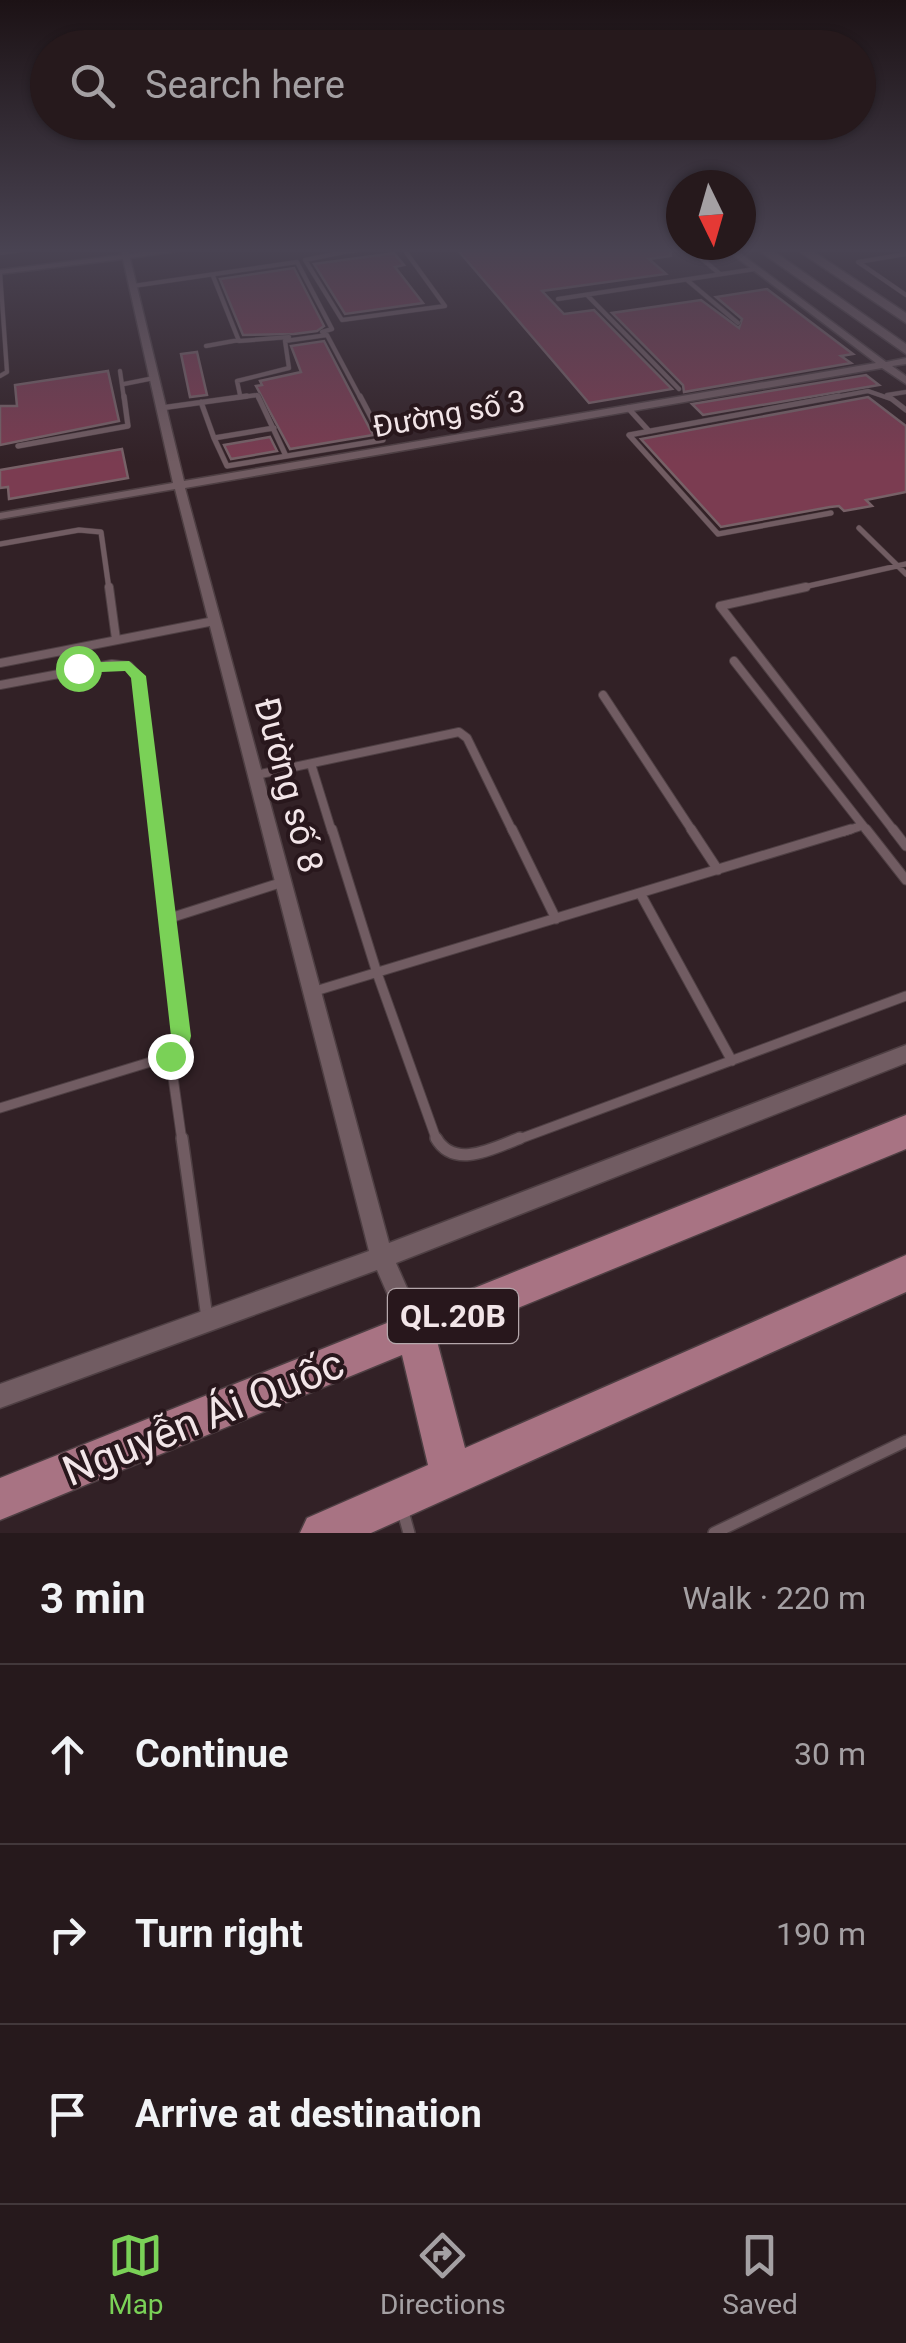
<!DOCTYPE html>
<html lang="en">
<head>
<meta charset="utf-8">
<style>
  :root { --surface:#26191c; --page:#2e2225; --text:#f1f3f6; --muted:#a4a0a3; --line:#42383b; --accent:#7ad157 }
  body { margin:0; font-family:Roboto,sans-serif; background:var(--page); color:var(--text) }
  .compass { position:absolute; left:666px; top:170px; width:90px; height:90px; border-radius:50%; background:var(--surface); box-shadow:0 2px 8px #0004; rotate:175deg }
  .stop { position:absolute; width:30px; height:30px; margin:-22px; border:8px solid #7ad157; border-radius:50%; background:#fff }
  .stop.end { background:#7ad157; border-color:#fff; box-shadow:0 2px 10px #0008 }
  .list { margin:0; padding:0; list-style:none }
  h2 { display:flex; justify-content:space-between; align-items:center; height:130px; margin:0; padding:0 40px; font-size:42px }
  h2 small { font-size:32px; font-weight:400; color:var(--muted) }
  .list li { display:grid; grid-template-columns:65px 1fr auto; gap:30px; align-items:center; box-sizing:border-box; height:180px; padding:0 40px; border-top:2px solid var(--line) }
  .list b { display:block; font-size:38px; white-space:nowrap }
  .list em { font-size:32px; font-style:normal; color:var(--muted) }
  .icon { flex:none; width:55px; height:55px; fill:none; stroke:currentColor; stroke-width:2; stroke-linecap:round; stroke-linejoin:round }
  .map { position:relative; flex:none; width:906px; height:1533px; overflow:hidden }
  .search { position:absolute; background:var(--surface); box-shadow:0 2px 8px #0004; left:30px; right:30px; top:30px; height:110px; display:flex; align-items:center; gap:25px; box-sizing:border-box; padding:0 35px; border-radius:55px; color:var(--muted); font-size:38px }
  .sheet { height:670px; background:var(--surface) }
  nav { display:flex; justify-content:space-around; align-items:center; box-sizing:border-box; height:140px; border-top:2px solid var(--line); background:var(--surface); font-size:28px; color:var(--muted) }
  nav a { display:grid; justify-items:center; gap:5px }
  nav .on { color:var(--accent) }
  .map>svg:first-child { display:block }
</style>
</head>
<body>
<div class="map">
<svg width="906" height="1533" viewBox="0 0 906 1533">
  <rect width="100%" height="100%" fill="#322126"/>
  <path fill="#7b3c51" stroke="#776167" stroke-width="2.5" d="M 456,248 L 670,248 L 671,256 L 649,259 L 666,274 L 542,291 L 564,314 L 594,310 L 672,389 L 589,403 Z
    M 394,253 L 404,265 L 395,267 L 423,303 L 345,314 L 314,264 Z
    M 294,268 L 324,326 L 317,331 L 294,334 L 243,335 L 220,279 Z
    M 767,289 L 853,354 L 841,356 L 851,363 L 684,392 L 683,385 L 612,313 L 701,300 L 739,328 L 742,319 L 716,297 Z
    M 324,341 L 373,435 L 290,449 L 256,386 L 262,385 L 260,381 L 301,372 L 291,346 Z
    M 197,352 L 207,395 L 190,397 L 181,354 Z
    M 108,371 L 119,421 L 0,445 L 0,406 L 17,406 L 15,385 Z
    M 866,375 L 879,385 L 703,415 L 692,404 Z
    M 868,397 L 906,426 L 906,492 L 866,500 L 872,506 L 844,511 L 839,506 L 830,507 L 721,527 L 641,439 Z
    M 270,437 L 277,451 L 231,459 L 224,445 Z
    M 122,449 L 128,478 L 9,499 L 8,487 L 0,488 L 0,470 Z"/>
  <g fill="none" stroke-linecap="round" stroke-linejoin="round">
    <g stroke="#4e3f43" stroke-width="5">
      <path id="lane-far4" d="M 342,248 L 344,252 L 372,248
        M 689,248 L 720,274
        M 344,252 L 305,260 L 342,320 L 445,306 L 403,248
        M 0,253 L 36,248
        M 906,254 L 858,262 L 906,295
        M 0,272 L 7,372 L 0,376
        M 213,276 L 239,341 L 289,337
        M 687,280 L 738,323
        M 133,286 L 297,262 L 332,329 L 322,332
        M 587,295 L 679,389
        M 558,299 L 755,269
        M 206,346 L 239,340
        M 120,371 L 124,399
        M 124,384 L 154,378
        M 240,395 L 237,381 L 289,368 L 285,341 L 327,335 L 361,399
        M 887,395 L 906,392
        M 228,399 L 257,395 L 259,399
        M 825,399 L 868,391 L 891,399"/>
    </g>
    <g stroke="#4e3f43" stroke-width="6">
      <path id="lane-far3" d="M 258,396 L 286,456
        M 888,396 L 906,410
        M 201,402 L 214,438 L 274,428
        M 161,408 L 247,396
        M 628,408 L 648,430
        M 214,438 L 227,466 L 383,440 L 360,396
        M 18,446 L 128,426 L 124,396
        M 831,513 L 718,534 L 629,435 L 839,396
        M 859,528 L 906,574
        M 0,544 L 79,530 L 101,532 L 109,589
        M 795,589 L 906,564"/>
    </g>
    <g stroke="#4e3f43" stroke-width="10">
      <path id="lane-far2" d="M 109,587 L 116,639
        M 806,587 L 720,606 L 895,832
        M 734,661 L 868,832
        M 0,663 L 214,621
        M 0,685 L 112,664 L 129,666 L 138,676 L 157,832
        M 603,695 L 693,832
        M 311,764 L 332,832
        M 256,775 L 459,732 L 467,738 L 513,832
        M 843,832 L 861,826"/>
    </g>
    <g stroke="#4e3f43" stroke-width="11">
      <path id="lane-far1" d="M 332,829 L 377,973 L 437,1141
        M 512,829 L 556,919
        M 691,829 L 718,870
        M 866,829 L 906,880
        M 893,829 L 906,846
        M 640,893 L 732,1061
        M 167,919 L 283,882
        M 312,992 L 851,829
        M 170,1056 L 182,1141
        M 0,1108 L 170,1056 L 178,1050 L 181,1036 L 156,829
        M 514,1141 L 906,996"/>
    </g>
    <g stroke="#4e3f43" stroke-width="14">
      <path id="lane" d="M 182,1138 L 207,1318
        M 436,1138 C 454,1170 494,1148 520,1138
        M 402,1508 L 409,1533
        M 714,1533 L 906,1441"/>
    </g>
    <g stroke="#4e3f43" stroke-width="3">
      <path id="street" d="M 120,248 L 128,248 L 129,254 L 173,248 L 199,248 L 130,258 L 184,481 L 876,363 L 724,248 L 733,248 L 886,362 L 906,358 L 906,364 L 892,366 L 906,376 L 906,384 L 882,368 L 185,488 L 389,1243 L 906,1045 L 906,1063 L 396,1263 L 426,1331 L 423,1339 L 415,1342 L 407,1339 L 377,1270 L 0,1408 L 0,1384 L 369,1251 L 175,489 L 0,519 L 0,513 L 173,483 L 123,259 L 0,274 L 0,270 L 122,255 Z"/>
    </g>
    <g stroke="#4e3f43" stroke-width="3">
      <path id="secondary" d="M 755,248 L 769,248 L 906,344 L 906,354 Z
        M 794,248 L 808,248 L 906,313 L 906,323 Z"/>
    </g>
    <g stroke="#4e3f43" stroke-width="3">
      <path id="primary" d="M 906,1115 L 906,1149 L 437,1341 L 465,1448 L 906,1255 L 906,1292 L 371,1533 L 300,1533 L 307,1518 L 428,1465 L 402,1355 L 0,1520 L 0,1478 Z"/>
    </g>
    <use href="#lane-far4" stroke="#715c62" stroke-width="4"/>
    <use href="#lane-far3" stroke="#715c62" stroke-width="5"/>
    <use href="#lane-far2" stroke="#715c62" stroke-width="8"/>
    <use href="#lane-far1" stroke="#715c62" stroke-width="9"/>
    <use href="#lane" stroke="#715c62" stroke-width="11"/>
    <use href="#street" fill="#715c62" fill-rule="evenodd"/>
    <use href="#secondary" fill="#715c62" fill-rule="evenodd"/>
    <use href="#primary" fill="#a87383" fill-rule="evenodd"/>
  </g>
  <linearGradient id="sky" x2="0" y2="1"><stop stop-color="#1c1215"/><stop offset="0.54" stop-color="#494352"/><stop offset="1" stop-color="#494352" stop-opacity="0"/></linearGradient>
  <rect width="906" height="463" fill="url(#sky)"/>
  <path fill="#7ad157" d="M 129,661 L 146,676 L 191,1036 L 186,1057 L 170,1065 L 159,1056 L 171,1036 L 131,678 L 125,671 L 78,673 L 70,668 L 78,663 Z"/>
  <g text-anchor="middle" stroke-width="8" stroke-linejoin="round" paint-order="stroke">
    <g font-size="30" fill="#f2e5e8" stroke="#28171c">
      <text transform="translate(449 414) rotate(-10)" y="10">Đường số 3</text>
    </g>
    <rect fill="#28171c" stroke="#b5a7ab" stroke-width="2.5" x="388" y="1289" width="130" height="54" rx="8"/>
    <g font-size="32" font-weight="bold" fill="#f2e5e8">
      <text x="453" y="1327">QL.20B</text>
    </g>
    <g font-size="35" fill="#f2e5e8" stroke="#28171c">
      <text transform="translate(289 785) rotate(75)" y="12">Đường số 8</text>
    </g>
    <g font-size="42" fill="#f2e5e8" stroke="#28171c">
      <text transform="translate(203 1417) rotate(-22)" y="15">Nguyễn Ái Quốc</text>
    </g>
  </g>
</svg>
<svg class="compass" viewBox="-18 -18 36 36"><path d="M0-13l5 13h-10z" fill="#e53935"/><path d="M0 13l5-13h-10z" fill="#a4a0a3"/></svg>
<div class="stop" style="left:78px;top:668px"></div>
<div class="stop end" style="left:170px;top:1056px"></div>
<div class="search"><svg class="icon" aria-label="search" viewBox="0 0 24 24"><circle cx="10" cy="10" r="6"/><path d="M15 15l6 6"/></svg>Search here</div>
</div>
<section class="sheet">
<h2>3 min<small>Walk · 220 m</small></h2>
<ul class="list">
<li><svg class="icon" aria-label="ahead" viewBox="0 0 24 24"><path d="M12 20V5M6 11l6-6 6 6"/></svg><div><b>Continue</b></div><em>30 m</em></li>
<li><svg class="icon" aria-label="right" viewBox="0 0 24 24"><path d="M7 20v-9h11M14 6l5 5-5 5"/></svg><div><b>Turn right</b></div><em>190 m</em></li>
<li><svg class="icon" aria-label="arrive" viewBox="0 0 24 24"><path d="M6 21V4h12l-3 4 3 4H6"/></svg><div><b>Arrive at destination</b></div></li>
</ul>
</section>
<nav>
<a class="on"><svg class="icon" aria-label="map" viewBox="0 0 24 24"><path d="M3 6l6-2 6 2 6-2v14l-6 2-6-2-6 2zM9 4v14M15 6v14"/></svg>Map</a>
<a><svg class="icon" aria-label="directions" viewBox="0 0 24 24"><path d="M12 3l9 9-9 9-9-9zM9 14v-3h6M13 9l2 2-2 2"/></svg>Directions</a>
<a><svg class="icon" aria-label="saved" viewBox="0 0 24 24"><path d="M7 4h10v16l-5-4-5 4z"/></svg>Saved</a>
</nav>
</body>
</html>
